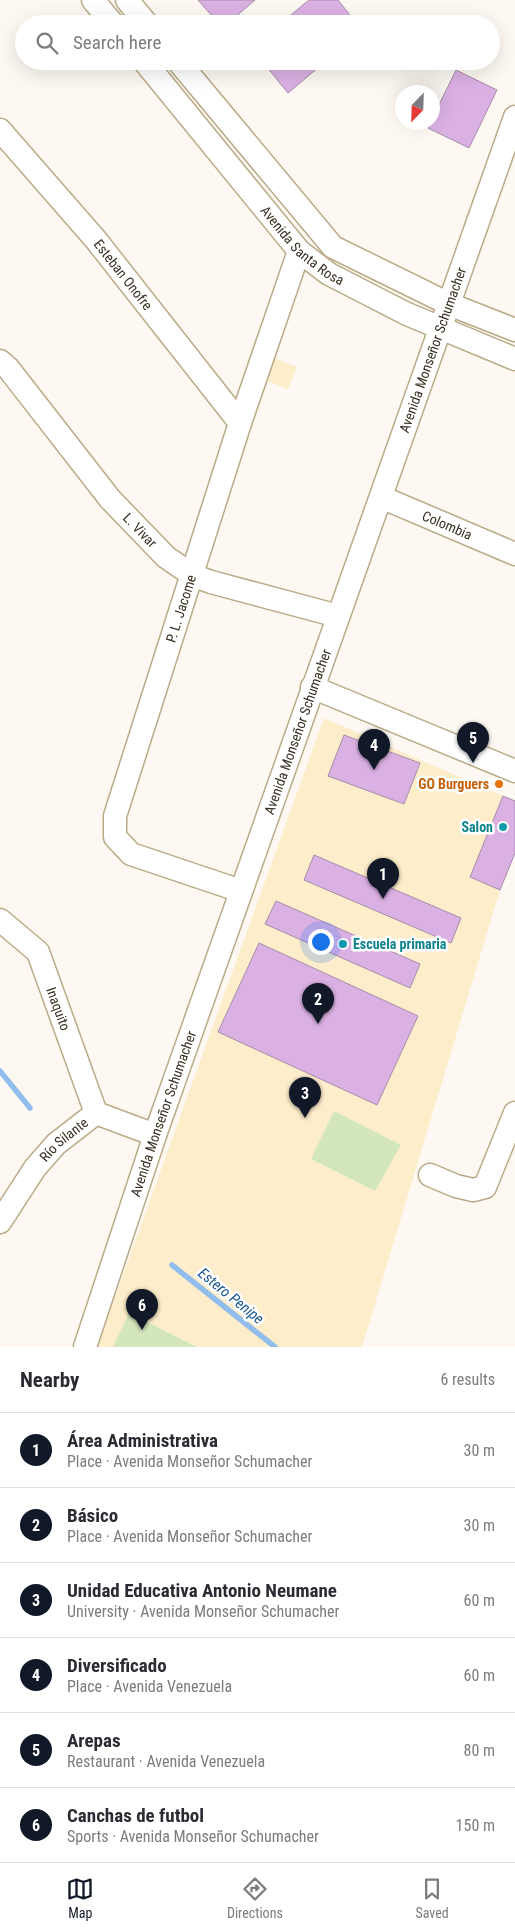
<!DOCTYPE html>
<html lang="en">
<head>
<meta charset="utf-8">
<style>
  :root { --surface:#fff; --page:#f7f7f7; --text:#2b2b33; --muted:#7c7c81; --line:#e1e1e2; --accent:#111827 }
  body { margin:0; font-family:"Roboto Condensed",sans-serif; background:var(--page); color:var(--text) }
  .compass { position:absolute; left:395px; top:85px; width:45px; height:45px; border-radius:50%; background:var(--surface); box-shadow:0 5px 20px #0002; rotate:203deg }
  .you { position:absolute; left:320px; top:941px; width:18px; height:18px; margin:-12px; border:4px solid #fff; border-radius:50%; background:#1a73e8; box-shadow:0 0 0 8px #1a73e833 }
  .badge { display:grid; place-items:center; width:32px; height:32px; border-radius:50%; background:var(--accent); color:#fff; font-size:16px; font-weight:700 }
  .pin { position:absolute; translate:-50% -41px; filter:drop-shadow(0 1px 2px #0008) }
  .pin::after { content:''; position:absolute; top:26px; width:18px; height:15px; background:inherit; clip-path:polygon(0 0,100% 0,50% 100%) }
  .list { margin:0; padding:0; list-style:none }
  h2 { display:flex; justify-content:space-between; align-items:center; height:65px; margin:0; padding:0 20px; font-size:21px }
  h2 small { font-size:16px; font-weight:400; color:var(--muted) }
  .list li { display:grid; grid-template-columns:32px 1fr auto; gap:15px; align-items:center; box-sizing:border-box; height:75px; padding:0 20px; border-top:1px solid var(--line) }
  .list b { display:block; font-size:19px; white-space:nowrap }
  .list p { margin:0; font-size:16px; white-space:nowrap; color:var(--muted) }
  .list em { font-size:16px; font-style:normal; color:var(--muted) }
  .icon { flex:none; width:28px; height:28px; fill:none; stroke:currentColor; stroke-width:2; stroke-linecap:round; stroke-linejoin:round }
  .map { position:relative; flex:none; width:515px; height:1347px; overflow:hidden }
  .search { position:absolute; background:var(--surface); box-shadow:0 5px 20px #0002; left:15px; right:15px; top:15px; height:55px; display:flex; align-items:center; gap:12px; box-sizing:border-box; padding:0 18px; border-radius:28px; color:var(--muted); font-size:19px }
  .sheet { height:515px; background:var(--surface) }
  nav { display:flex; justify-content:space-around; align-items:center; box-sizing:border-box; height:70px; border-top:1px solid var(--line); background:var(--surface); font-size:14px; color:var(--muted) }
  nav a { display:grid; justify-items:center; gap:2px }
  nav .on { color:var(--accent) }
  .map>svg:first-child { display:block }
</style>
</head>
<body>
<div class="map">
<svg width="515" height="1347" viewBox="0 0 515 1347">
  <rect width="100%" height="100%" fill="#fdf9f2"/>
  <path fill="#fdedcb" d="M 275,358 L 297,367 L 288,389 L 264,380 Z
    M 324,718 L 515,801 L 515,853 L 500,890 L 362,1347 L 97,1347 Z"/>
  <path fill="#d4e6bb" d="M 334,1111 L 401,1145 L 375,1191 L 311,1159 Z
    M 129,1313 L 197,1347 L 113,1347 Z"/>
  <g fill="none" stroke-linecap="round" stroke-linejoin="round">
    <path stroke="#90bded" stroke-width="5.5" d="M 0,1071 L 30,1108
      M 172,1265 L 275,1347"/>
  </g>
  <path fill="#dbb1e3" stroke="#a58ca9" d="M 198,0 L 255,0 L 227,24 L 219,24 Z
    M 309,0 L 338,0 L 357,24 L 280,24 Z
    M 262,61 L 326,61 L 288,93 Z
    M 456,70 L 497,90 L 469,148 L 428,128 L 431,122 L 432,122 L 432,119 Z
    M 344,735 L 420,763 L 404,804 L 328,776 Z
    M 503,796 L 515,801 L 515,853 L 500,890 L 470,877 Z
    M 314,855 L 461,918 L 451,943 L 304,880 Z
    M 276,901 L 420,964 L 410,988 L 265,924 Z
    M 259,943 L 418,1016 L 377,1105 L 218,1032 Z"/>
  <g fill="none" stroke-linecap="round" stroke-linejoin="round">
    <g stroke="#baaa88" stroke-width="25">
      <g id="minor">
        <path d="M 93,0 L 113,24"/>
        <path d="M 127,0 L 147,24"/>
        <path id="s1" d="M 144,61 L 299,251 L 329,274 L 407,314 L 515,359"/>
        <path d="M 178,61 L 333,247 L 449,304 L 515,330"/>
        <path id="s2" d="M 0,130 L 96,240 L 240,423"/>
        <path id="s3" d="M 0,361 L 8,368 L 110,499 L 166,557 L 192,575 L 211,582 L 338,616"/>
        <path id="s4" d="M 381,497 L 515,554"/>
        <path d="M 312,687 L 515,771"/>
        <path id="s5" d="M 241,891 L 131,854 L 115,837 L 115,816 L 240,423 L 299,251"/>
        <path id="s6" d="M 0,920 L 38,952 L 96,1113"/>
        <path d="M 430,1175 L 456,1186 L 473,1190 L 485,1187 L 515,1113"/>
        <path id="s7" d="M 0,1222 L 35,1168 L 56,1144 L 96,1113 L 155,1135"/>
        <path id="s8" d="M 85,1347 L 155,1135 L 515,117"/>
      </g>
    </g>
    <use href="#minor" stroke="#fff" stroke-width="22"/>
  </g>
  <circle fill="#e8710a" stroke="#fff" stroke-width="2" cx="499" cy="784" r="5"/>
  <g fill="#0f9aa8" stroke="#fff" stroke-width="2">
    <circle cx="503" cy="827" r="5"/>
    <circle cx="343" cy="944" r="5"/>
  </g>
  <g text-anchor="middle" stroke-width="5" stroke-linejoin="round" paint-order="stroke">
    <g font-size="14" fill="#383123" stroke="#fff">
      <text dy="5" stroke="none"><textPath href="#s1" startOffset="244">Avenida Santa Rosa</textPath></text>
      <text dy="5" stroke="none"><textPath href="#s2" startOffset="190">Esteban Onofre</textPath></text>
      <text dy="5" stroke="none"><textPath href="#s8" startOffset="1056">Avenida Monseñor Schumacher</textPath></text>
      <text dy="5" stroke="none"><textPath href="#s4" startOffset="72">Colombia</textPath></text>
      <text dy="5" stroke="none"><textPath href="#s3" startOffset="220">L. Vivar</textPath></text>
      <text dy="5" stroke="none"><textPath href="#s5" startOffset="378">P. L. Jacome</textPath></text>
      <text dy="5" stroke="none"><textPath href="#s8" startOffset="651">Avenida Monseñor Schumacher</textPath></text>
      <text dy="5" stroke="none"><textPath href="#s6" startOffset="110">Inaquito</textPath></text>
      <text dy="5" stroke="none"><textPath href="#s8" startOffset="246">Avenida Monseñor Schumacher</textPath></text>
      <text dy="5" stroke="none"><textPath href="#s7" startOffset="105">Río Silante</textPath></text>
    </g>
    <g font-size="14" font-weight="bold" fill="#c56008" stroke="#fff" text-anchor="end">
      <text x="489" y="789">GO Burguers</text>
    </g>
    <g font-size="14" font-weight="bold" fill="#0d838f" stroke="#fff" text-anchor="end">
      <text x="493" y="832">Salon</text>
      <text x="353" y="949" text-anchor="start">Escuela primaria</text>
    </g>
    <g font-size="15" font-style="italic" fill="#185892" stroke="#fff">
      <text transform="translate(231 1296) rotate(39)" y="5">Estero Penipe</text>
    </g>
  </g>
</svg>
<svg class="compass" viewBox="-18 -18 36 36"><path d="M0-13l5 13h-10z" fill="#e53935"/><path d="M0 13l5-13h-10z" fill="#7c7c81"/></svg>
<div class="you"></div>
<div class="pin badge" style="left:383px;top:899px">1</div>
<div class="pin badge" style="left:318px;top:1024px">2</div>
<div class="pin badge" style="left:305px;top:1118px">3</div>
<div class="pin badge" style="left:374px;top:770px">4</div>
<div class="pin badge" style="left:473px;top:763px">5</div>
<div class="pin badge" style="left:142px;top:1330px">6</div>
<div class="search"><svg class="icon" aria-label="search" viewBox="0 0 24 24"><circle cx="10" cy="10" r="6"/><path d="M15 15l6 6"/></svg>Search here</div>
</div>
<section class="sheet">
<h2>Nearby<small>6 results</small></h2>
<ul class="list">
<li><span class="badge">1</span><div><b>Área Administrativa</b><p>Place · Avenida Monseñor Schumacher</p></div><em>30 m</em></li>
<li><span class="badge">2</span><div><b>Básico</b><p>Place · Avenida Monseñor Schumacher</p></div><em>30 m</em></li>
<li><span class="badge">3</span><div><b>Unidad Educativa Antonio Neumane</b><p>University · Avenida Monseñor Schumacher</p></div><em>60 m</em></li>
<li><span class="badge">4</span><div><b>Diversificado</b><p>Place · Avenida Venezuela</p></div><em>60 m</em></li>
<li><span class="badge">5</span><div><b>Arepas</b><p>Restaurant · Avenida Venezuela</p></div><em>80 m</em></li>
<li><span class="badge">6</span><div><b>Canchas de futbol</b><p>Sports · Avenida Monseñor Schumacher</p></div><em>150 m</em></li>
</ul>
</section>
<nav>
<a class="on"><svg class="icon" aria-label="map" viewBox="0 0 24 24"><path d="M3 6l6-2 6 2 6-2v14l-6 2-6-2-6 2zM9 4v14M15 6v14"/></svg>Map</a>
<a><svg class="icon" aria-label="directions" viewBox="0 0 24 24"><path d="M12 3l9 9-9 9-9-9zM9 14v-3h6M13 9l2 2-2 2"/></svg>Directions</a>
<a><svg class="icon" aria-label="saved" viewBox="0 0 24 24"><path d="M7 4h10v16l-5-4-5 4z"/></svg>Saved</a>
</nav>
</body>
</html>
